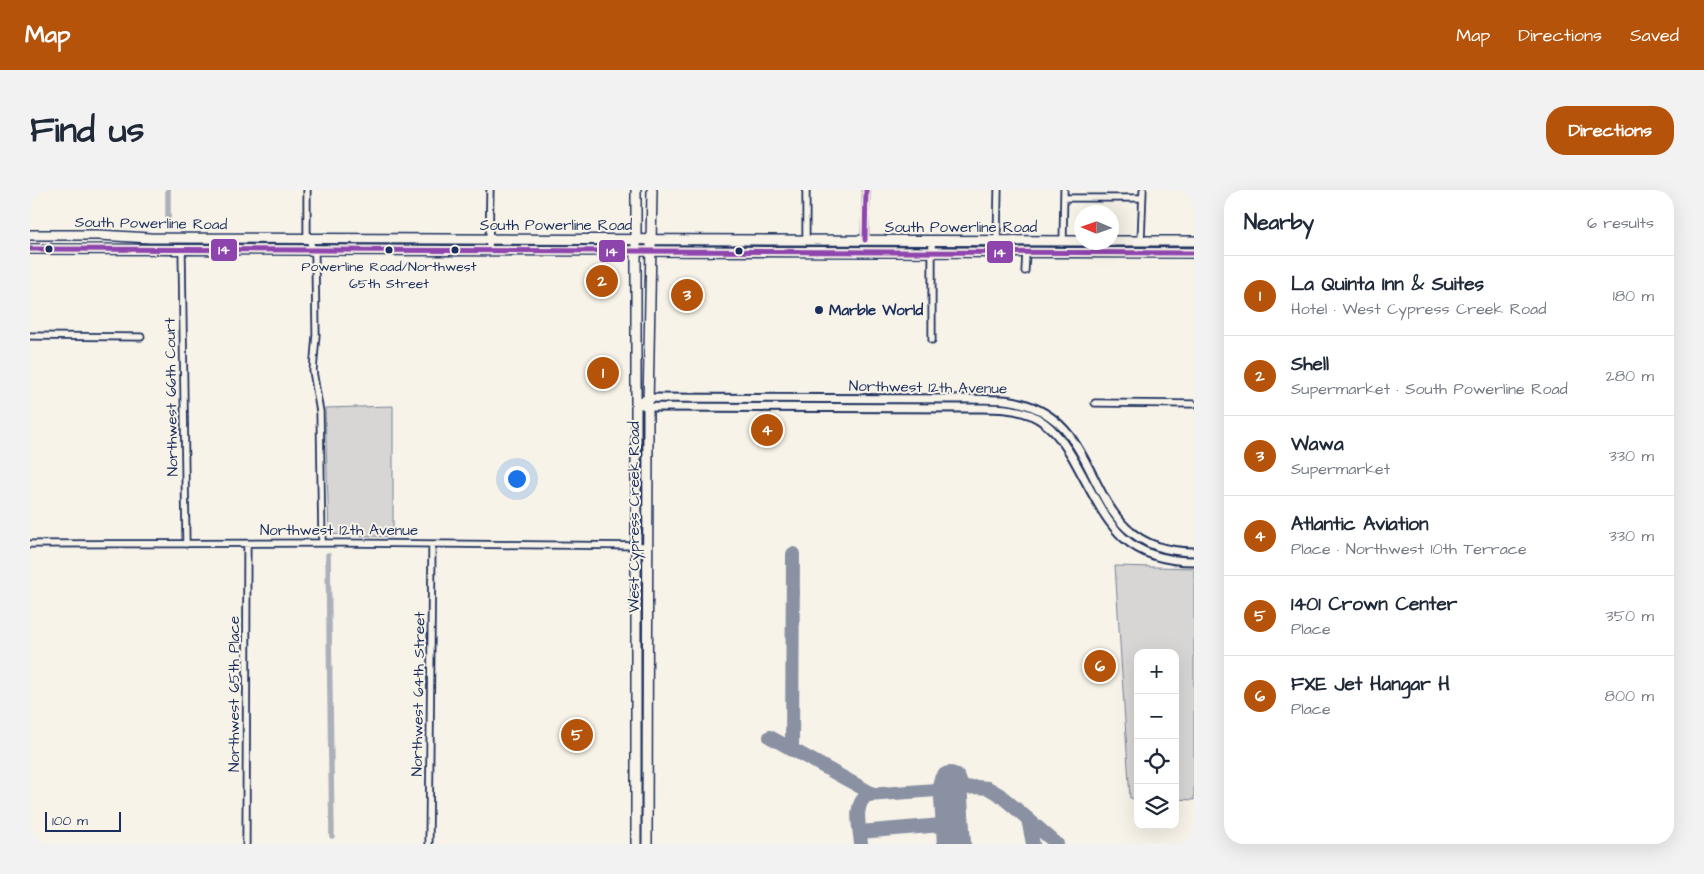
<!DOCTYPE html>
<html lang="en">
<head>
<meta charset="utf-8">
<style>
  :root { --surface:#fff; --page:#f2f2f3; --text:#1f2937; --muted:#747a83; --line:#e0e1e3; --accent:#b45309 }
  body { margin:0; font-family:"Architects Daughter",sans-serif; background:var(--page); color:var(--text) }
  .controls { position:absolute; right:15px; bottom:15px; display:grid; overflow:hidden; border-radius:10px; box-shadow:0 5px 20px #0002 }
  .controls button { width:45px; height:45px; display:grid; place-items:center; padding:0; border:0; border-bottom:1px solid var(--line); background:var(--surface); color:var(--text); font:25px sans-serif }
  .compass { position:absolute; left:1044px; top:15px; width:45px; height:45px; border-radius:50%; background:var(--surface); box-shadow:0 5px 20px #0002; rotate:272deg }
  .scale { position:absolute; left:15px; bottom:12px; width:76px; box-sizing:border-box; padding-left:5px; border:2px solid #1b2f5e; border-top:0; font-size:14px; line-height:18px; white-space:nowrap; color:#1b2f5e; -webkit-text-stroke:4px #f7f3e8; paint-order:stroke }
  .you { position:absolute; left:486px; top:288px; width:18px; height:18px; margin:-12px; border:4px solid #fff; border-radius:50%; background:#1a73e8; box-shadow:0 0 0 8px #1a73e833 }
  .badge { display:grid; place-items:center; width:32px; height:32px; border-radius:50%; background:var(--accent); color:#fff; font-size:16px; font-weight:700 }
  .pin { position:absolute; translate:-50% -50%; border:2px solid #fff; box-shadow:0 1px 5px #0006 }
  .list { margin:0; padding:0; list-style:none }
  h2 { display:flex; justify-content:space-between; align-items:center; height:65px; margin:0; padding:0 20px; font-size:21px }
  h2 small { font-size:16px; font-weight:400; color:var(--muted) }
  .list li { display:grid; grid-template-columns:32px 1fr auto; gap:15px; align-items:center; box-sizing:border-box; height:80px; padding:0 20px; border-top:1px solid var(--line) }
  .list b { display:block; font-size:19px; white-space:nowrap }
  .list p { margin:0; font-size:16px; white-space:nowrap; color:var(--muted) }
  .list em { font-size:16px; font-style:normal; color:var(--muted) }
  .icon { flex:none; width:28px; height:28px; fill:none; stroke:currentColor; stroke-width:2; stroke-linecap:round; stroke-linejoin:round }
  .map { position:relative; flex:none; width:1164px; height:654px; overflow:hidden; border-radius:20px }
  header { display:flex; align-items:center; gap:30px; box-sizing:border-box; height:70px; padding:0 25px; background:var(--accent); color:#fff }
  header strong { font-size:24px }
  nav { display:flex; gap:28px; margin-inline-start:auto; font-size:18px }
  .intro { display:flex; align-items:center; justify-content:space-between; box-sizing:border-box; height:120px; padding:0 30px }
  h1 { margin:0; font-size:35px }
  .button { padding:12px 22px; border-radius:20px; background:var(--accent); color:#fff; font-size:18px; font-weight:700 }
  main { display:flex; gap:30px; padding:0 30px }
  aside { flex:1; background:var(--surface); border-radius:20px; box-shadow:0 5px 20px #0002 }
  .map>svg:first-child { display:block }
</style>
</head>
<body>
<header>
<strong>Map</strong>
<nav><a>Map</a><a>Directions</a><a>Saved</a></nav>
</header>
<div class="intro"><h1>Find us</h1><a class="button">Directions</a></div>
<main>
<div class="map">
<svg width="1164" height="654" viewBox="0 0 1164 654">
  <rect width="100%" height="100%" fill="#f7f3e8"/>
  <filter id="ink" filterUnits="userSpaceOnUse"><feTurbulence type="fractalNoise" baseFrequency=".02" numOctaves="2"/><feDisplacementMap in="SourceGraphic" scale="10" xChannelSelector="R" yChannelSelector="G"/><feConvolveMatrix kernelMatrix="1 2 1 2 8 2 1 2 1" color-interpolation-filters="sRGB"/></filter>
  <g filter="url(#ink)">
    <path fill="#d7d6d4" stroke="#798299" d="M 363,216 L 363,347 L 299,344 L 295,218 Z
      M 1085,376 L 1164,378 L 1164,610 L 1145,609 L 1145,463 L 1108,463 L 1108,609 L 1100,608 Z"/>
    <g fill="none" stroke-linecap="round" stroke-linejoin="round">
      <path stroke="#acb0b9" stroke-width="5.5" d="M 138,36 L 138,0
        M 298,365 L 302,646"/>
      <path stroke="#8991a3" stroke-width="14" d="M 740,547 L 843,604
        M 762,560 L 763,364
        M 998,629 L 1003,654
        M 830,642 L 923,634
        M 831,654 C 830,639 822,614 838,605 L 947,597 L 958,598 L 970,605 L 1027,654"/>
      <path stroke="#8991a3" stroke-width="34" d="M 920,593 L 924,654"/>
      <g stroke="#1b2f5e" stroke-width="9">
        <path id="minor" d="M 277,0 L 277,43 L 285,66 L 286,145 L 283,181 L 290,222 L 292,353
          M 1034,8 L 1112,8
          M 776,49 L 776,0
          M 835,50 L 836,0
          M 967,51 L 968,0
          M 1033,51 L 1034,0
          M 1111,51 L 1113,0
          M 152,59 L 156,354
          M 459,61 L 460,0
          M 995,81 L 996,63
          M 0,146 L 111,147
          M 902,150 L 902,50
          M 1065,213 L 1164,214
          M 0,354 L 313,353 L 618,356
          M 216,654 L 217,354
          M 399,654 L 402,354"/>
      </g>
      <g stroke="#1b2f5e" stroke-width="11">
        <path id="tertiary" d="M 606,213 L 618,208 L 940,209 C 959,210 979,208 997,215 C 1081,243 1050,361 1164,362
          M 606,213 L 618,217 L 941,218 C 961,218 982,217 1001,225 C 1021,234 1032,250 1043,268 C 1075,325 1088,371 1164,371"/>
      </g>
      <g stroke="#1b2f5e" stroke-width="12">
        <path id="secondary" d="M 0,45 L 68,45 L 120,48 L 1052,51
          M 1082,51 L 1164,51
          M 0,59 L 1164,63"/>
      </g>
      <g stroke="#1b2f5e" stroke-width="12">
        <path id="primary" d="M 606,654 L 606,0
          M 617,654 L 618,217 L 622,0"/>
      </g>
      <use href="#minor" stroke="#f7f3e8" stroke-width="5.5"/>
      <use href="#tertiary" stroke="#f7f3e8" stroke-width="7"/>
      <use href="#secondary" stroke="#f7f3e8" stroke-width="9"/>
      <use href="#primary" stroke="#f7f3e8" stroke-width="9"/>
      <g stroke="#f7f3e8" stroke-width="9">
        <path id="bus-1" d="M 835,50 L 836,0
          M 0,59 L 1164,63"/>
      </g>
      <use href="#bus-1" stroke="#8e44ad" stroke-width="5"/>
    </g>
  </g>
  <g fill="#1b2f5e" stroke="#f7f3e8" stroke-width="2">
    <circle cx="19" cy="59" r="4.5"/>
    <circle cx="359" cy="60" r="4.5"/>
    <circle cx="425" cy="60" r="4.5"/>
    <circle cx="709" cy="61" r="4.5"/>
    <circle cx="789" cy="120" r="5"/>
  </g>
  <g text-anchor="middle" stroke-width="4" stroke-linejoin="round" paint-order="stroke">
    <g font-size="14" fill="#1b2f5e" stroke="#f7f3e8">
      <text x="359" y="81">Powerline Road/Northwest<tspan x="359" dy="17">65th Street</tspan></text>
    </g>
    <g font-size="15" fill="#1b2f5e" stroke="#f7f3e8">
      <text transform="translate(121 33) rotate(1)" y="5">South Powerline Road</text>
      <text x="526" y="40">South Powerline Road</text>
      <text x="931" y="42">South Powerline Road</text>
      <text transform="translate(898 197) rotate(1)" y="5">Northwest 12th Avenue</text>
      <text transform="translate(141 207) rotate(-91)" y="5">Northwest 66th Court</text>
      <text transform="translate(604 327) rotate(-90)" y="5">West Cypress Creek Road</text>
      <text x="309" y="345">Northwest 12th Avenue</text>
      <text transform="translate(204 504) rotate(-90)" y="5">Northwest 65th Place</text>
      <text transform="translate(388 504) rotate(-89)" y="5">Northwest 64th Street</text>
    </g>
    <g font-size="15" font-weight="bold" fill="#1b2f5e" stroke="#f7f3e8" text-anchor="start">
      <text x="799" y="125">Marble World</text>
    </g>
  </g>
  <g stroke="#f7f3e8" stroke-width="2">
    <rect x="180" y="48" width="28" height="24" rx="5" fill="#8e44ad"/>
    <rect x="568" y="49" width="28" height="24" rx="5" fill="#8e44ad"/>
    <rect x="956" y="50" width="28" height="24" rx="5" fill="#8e44ad"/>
  </g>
  <g font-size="14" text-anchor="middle" font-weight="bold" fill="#fff">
    <text x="194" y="64">14</text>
    <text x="582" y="66">14</text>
    <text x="970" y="67">14</text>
  </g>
</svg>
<div class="controls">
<button>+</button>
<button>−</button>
<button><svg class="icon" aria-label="locate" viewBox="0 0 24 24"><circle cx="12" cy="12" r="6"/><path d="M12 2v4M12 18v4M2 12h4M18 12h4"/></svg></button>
<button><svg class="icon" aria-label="layers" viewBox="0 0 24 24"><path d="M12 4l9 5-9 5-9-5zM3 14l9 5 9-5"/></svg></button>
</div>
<svg class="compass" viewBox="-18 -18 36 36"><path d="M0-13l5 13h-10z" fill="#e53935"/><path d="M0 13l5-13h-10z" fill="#747a83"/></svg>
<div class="scale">100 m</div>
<div class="you"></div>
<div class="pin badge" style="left:573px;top:183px">1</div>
<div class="pin badge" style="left:572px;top:91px">2</div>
<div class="pin badge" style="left:657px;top:105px">3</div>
<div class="pin badge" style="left:737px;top:240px">4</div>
<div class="pin badge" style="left:547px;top:545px">5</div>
<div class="pin badge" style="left:1070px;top:476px">6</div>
</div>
<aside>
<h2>Nearby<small>6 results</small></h2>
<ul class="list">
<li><span class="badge">1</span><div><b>La Quinta Inn &amp; Suites</b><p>Hotel · West Cypress Creek Road</p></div><em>180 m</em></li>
<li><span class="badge">2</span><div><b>Shell</b><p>Supermarket · South Powerline Road</p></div><em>280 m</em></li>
<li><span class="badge">3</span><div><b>Wawa</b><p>Supermarket</p></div><em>330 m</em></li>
<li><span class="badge">4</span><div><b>Atlantic Aviation</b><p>Place · Northwest 10th Terrace</p></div><em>330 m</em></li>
<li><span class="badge">5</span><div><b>1401 Crown Center</b><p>Place</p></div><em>350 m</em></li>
<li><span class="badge">6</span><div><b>FXE Jet Hangar H</b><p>Place</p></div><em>800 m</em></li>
</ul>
</aside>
</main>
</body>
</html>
